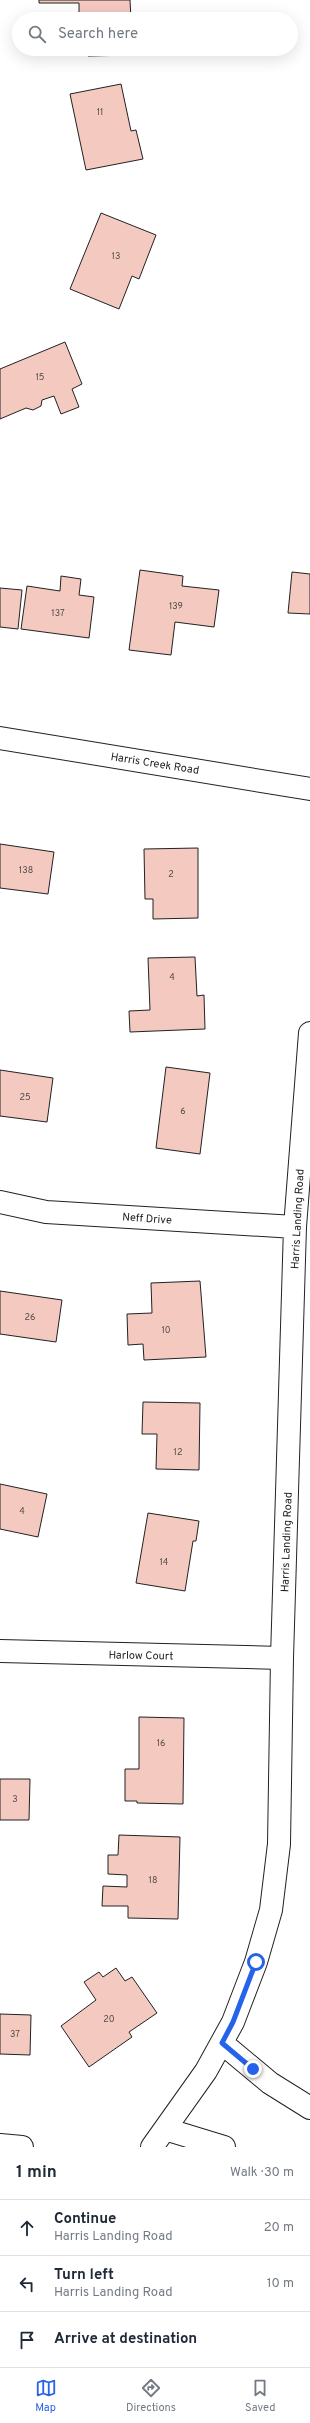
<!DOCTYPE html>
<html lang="en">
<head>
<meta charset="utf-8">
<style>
  :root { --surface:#fff; --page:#f6f6f7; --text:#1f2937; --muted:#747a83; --line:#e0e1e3; --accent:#2563eb }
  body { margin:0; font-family:Overpass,sans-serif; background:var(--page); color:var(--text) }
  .stop { position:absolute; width:12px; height:12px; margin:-9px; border:3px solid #2563eb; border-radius:50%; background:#fff }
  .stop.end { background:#2563eb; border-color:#fff; box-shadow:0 1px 4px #0008 }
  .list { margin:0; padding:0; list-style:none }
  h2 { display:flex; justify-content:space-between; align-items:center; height:52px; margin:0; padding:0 16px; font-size:17px }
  h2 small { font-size:13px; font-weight:400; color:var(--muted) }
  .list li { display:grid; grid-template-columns:26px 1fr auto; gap:12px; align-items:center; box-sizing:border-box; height:56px; padding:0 16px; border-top:1px solid var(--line) }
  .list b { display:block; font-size:15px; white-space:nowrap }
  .list p { margin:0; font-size:13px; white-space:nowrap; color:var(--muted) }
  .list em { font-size:13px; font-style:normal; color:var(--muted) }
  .icon { flex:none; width:22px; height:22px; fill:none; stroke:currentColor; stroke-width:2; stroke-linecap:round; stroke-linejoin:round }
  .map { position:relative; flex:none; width:310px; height:2147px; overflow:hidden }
  .search { position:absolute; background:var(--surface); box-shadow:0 4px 16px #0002; left:12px; right:12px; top:12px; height:44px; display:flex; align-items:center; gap:10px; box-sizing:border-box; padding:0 14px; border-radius:22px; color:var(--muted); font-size:15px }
  .sheet { height:220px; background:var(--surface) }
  nav { display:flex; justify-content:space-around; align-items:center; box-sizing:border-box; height:56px; border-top:1px solid var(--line); background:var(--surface); font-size:11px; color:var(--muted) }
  nav a { display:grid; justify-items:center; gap:2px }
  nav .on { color:var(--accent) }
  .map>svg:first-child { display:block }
</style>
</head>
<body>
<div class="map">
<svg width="310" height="2147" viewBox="0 0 310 2147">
  <rect width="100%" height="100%" fill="#fff"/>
  <path fill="#f3c9c0" stroke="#222" d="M 39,0 L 130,0 L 131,19 L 87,19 L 87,13 L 79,13 L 79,3 L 39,3 Z
    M 87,49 L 131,49 L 131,55 L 88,56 Z
    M 121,84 L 131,131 L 136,130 L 143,159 L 86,170 L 70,94 Z
    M 101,213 L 156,235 L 139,279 L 132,276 L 119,309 L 70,289 Z
    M 65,342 L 82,384 L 72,389 L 79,407 L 61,414 L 54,396 L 42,400 L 41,406 L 33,410 L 26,408 L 0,419 L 0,369 Z
    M 140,570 L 183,576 L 182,586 L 219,590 L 214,627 L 175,622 L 171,655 L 129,650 Z
    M 292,572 L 310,574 L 310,614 L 288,613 Z
    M 61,576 L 81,579 L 79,595 L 94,597 L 89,638 L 21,629 L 27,586 L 60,591 Z
    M 0,588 L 22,590 L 18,629 L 0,627 Z
    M 0,844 L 54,852 L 48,894 L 0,888 Z
    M 198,848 L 198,918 L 153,919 L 153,899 L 145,899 L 144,849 Z
    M 195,957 L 197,996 L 204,995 L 205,1029 L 130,1032 L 129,1011 L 150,1010 L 148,958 Z
    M 166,1067 L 210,1073 L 200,1154 L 156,1148 Z
    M 0,1070 L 53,1078 L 47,1122 L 0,1116 Z
    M 200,1281 L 206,1357 L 144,1360 L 143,1344 L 128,1345 L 127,1314 L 152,1313 L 151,1283 Z
    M 0,1291 L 62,1300 L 56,1342 L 0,1334 Z
    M 143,1402 L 200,1403 L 199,1470 L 156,1469 L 157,1434 L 142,1434 Z
    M 0,1484 L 47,1494 L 38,1537 L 0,1529 Z
    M 148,1513 L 199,1521 L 196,1541 L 193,1541 L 185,1591 L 136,1583 Z
    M 139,1717 L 184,1718 L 183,1804 L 137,1803 L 137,1801 L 125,1801 L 125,1769 L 139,1769 Z
    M 0,1779 L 30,1779 L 29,1820 L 0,1820 Z
    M 119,1835 L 180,1837 L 178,1919 L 128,1918 L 128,1906 L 102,1906 L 103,1886 L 127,1887 L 127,1875 L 108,1874 L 108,1855 L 118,1855 Z
    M 116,1968 L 125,1981 L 132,1977 L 157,2013 L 129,2032 L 132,2037 L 89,2067 L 61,2026 L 96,2000 L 84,1982 L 99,1972 L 103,1977 Z
    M 0,2014 L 31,2015 L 30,2055 L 0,2054 Z"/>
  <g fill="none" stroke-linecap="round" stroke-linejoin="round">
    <g stroke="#222" stroke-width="24">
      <path id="minor" d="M 0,738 L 310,789
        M 0,1202 L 46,1212 L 295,1227
        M 0,1651 L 282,1658
        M 222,2043 L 270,2083 L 310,2108
        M 165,2129 L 224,2147
        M 0,2145 L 22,2147
        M 152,2147 L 206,2071 L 233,2022 L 256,1962 L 271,1910 L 279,1844 L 282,1658 L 295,1227 L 310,1033"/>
    </g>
    <use href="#minor" stroke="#fff" stroke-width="22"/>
  </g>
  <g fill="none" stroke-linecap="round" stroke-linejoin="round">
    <path stroke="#2563eb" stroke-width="5" d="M 253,2069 L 222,2043 L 233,2022 L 256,1962"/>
  </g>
  <g text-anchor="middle" stroke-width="3" stroke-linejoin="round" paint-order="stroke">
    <g font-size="9" fill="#564c4a">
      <text x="100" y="115">11</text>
      <text x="116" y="259">13</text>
      <text x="40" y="380">15</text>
      <text x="176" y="609">139</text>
      <text x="58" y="616">137</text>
      <text x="26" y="873">138</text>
      <text x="171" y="877">2</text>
      <text x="172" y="980">4</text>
      <text x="25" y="1100">25</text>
      <text x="183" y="1114">6</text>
      <text x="30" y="1320">26</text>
      <text x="166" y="1333">10</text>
      <text x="178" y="1455">12</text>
      <text x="22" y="1514">4</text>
      <text x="164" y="1565">14</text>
      <text x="161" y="1746">16</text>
      <text x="15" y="1802">3</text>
      <text x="153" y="1883">18</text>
      <text x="109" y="2022">20</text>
      <text x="15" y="2037">37</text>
    </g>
    <g font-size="11" fill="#222" stroke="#fff">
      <text transform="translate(155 763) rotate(9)" y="4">Harris Creek Road</text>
      <text transform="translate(147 1218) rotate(4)" y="4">Neff Drive</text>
      <text transform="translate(297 1219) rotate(-87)" y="4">Harris Landing Road</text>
      <text transform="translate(286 1542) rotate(-88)" y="4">Harris Landing Road</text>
      <text transform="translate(141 1655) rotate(1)" y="4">Harlow Court</text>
    </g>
  </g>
</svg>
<div class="stop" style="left:256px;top:1962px"></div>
<div class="stop end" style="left:253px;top:2069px"></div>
<div class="search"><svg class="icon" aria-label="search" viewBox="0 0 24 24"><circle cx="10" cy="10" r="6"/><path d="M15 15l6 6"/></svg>Search here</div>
</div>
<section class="sheet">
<h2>1 min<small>Walk · 30 m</small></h2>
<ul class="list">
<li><svg class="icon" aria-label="ahead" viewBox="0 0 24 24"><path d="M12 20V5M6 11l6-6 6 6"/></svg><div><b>Continue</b><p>Harris Landing Road</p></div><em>20 m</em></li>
<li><svg class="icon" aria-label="left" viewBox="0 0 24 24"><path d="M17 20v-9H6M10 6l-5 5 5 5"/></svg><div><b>Turn left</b><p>Harris Landing Road</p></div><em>10 m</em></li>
<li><svg class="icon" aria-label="arrive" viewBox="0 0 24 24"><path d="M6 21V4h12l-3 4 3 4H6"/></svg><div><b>Arrive at destination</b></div></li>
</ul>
</section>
<nav>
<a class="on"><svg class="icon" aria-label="map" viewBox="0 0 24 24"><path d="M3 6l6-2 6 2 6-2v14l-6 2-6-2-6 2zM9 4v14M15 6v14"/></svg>Map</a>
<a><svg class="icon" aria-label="directions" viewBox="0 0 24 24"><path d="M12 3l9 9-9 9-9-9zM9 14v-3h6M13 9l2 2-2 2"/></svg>Directions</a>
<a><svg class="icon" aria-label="saved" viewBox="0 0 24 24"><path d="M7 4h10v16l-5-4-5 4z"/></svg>Saved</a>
</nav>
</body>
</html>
